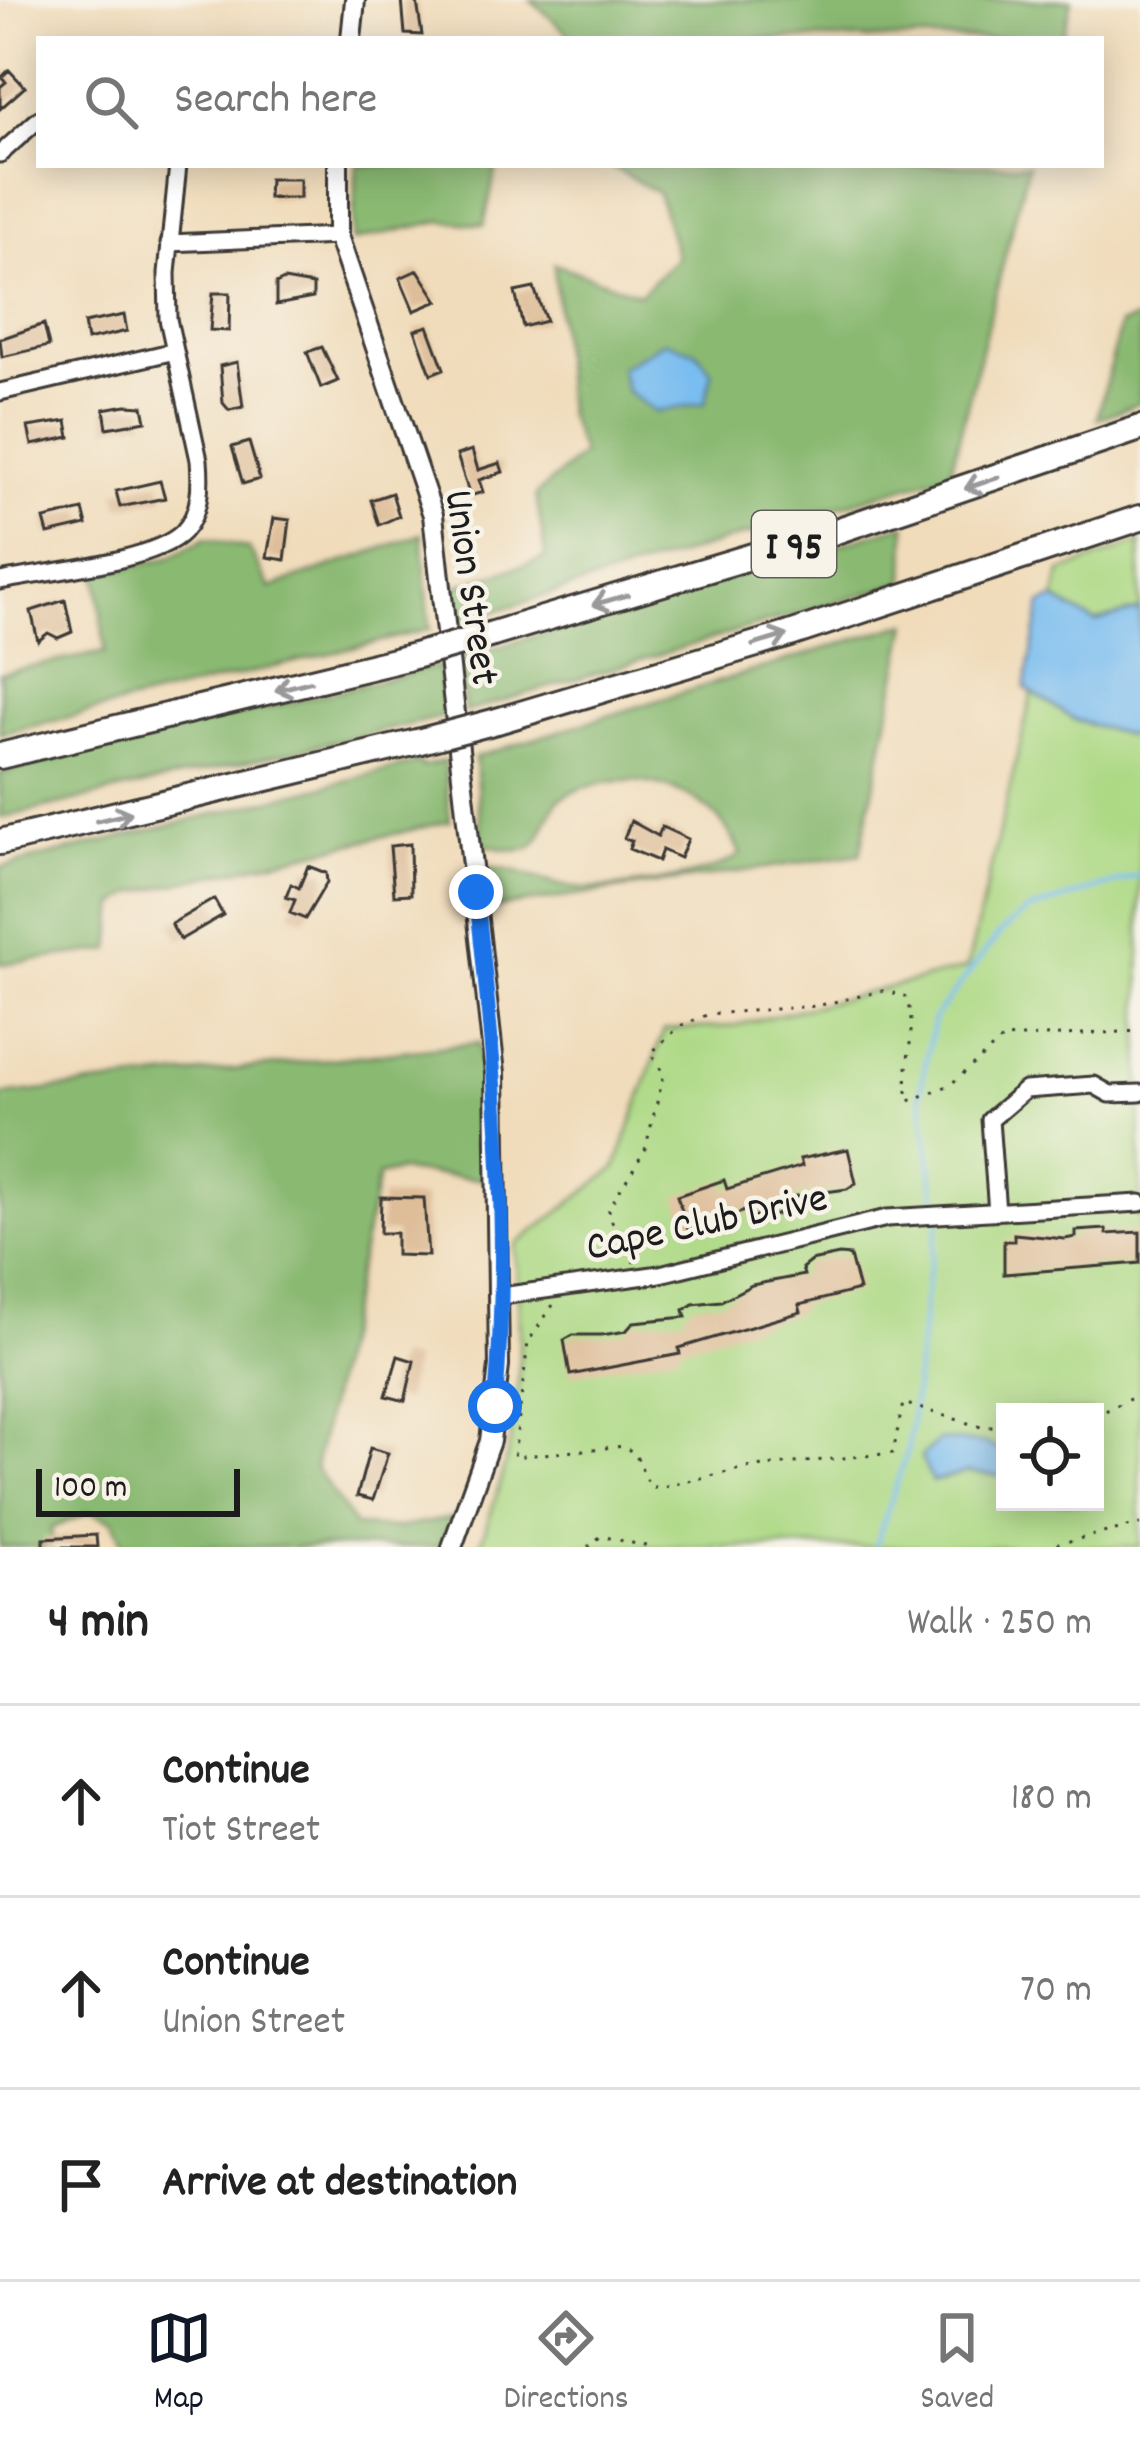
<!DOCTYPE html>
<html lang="en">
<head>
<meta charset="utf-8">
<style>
  :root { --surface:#fff; --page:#f6f6f6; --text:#222; --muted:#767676; --line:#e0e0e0; --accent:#111827 }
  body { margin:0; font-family:Dekko,sans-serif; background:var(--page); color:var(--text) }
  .controls { position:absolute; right:36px; bottom:36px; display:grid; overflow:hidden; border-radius:0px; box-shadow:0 6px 30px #0003 }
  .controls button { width:108px; height:108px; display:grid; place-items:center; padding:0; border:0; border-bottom:3px solid var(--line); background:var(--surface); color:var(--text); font:60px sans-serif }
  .scale { position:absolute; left:36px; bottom:30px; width:204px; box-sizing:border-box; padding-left:12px; border:6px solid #1c1c1c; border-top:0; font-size:33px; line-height:42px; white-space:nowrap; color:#1c1c1c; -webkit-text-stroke:9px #f7f3e8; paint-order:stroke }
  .stop { position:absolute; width:36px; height:36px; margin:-27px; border:9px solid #1a73e8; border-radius:50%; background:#fff }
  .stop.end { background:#1a73e8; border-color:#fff; box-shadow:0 3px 12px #0008 }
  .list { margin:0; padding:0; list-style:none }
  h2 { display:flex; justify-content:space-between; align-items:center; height:156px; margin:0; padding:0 48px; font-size:51px }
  h2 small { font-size:39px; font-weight:400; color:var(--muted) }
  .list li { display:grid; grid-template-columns:78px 1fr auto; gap:36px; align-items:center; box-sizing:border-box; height:192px; padding:0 48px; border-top:3px solid var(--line) }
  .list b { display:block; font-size:45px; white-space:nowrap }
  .list p { margin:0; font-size:39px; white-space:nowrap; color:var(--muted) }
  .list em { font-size:39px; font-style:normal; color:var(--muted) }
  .icon { flex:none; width:66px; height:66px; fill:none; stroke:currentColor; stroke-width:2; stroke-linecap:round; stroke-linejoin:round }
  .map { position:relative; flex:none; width:1140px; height:1547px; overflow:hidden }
  .search { position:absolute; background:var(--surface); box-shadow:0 6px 30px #0003; left:36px; right:36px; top:36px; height:132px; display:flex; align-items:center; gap:30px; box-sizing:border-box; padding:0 42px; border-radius:0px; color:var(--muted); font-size:45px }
  .sheet { height:732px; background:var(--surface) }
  nav { display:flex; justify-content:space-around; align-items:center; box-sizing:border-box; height:168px; border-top:3px solid var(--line); background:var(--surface); font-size:33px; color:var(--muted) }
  nav a { display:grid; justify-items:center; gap:6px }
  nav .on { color:var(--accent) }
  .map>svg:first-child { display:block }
</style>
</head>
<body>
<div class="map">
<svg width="1140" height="1547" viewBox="0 0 1140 1547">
  <rect width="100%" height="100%" fill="#f7f3e8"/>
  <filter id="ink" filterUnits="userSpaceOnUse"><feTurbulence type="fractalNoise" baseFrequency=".00833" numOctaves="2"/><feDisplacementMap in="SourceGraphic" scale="24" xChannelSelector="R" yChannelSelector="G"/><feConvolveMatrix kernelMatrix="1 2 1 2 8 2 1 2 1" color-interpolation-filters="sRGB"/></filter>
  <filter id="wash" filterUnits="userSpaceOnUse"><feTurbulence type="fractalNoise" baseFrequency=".004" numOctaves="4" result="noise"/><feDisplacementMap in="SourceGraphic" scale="48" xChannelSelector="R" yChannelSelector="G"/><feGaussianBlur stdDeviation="2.7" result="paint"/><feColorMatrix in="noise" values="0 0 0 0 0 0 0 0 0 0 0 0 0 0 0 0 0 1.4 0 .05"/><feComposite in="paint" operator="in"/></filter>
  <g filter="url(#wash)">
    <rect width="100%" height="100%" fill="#f0dbba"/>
    <path fill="#add985" stroke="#647a50" stroke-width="3" fill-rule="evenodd" d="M 1140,542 L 1140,610 L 1095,622 L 1055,599 L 1061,572 Z
      M 1033,690 L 1075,720 L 1140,739 L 1140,1547 L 479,1547 C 522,1428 524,1371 515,1246 L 616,1168 L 664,1030 L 733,1026 L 967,968 ZM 1005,1412 L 1095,1412 L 1095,1502 L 1005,1502 Z"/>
    <path fill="#8ab972" stroke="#536a47" stroke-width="3" d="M 531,0 L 1072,0 L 1062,39 L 574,39 Z
      M 357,165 L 497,165 L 484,225 L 440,221 L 352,241 Z
      M 608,165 L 1028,165 L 950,473 L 459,622 L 454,587 L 546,558 L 536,495 L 582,454 L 566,410 L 554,264 L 640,294 L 677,257 L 658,193 Z
      M 1140,318 L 1140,403 L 1097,419 L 1120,325 Z
      M 906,524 L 905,582 L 465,712 L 459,659 Z
      M 422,534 L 430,629 L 0,734 L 0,673 L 105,652 L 97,574 L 169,558 L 206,538 L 249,549 L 270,588 Z
      M 908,623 L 860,854 L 491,908 L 484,869 C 515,865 545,885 576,888 C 607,892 718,876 740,854 C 714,782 618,762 558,800 C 531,847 544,860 482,844 L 475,757 Z
      M 439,666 L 442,717 L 0,818 L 0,773 Z
      M 444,761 L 450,821 L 135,893 L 116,905 L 111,950 L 0,964 L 0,868 L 420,762 L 422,767 Z
      M 479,1043 L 492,1180 L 399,1171 L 378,1176 L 315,1467 L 355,1526 L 397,1528 L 452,1518 L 438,1547 L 124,1547 L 113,1521 L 90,1512 L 52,1528 L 51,1547 L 0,1547 L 0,1095 Z"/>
    <path fill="#7abdf0" stroke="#4b6c86" stroke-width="3" d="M 665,341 L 697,352 L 712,373 L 705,403 L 655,412 L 626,390 L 620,368 Z
      M 1054,599 L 1095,622 L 1140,610 L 1140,739 L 1075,720 L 1025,688 L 1041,604 Z
      M 939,1440 L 985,1443 L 1004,1453 L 1005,1477 L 968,1472 L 932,1482 L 921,1457 Z"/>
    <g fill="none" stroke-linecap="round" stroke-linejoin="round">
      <path stroke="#7abdf0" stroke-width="4.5" d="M 875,1547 L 908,1449 L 927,1280 L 939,1221 L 920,1092 L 934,1018 L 1001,932 L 1027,911 L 1140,875"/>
    </g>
    <g id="blocks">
      <path fill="#debd99" d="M 402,0 L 417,2 L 422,35 L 405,34 Z
        M 9,70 L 25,87 L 0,109 L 0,87 L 6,82 L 2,77 Z
        M 269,179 L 300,179 L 300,198 L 268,198 Z
        M 418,270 L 438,301 L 414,311 L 400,278 Z
        M 284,280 L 313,285 L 313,298 L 276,305 L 276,284 Z
        M 534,288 L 546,321 L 523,327 L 515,292 Z
        M 213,293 L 230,293 L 229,331 L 210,330 Z
        M 124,315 L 127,331 L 87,340 L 84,323 Z
        M 44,324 L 49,346 L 2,357 L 0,339 Z
        M 428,326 L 444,369 L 431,374 L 415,330 Z
        M 322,347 L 338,381 L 321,388 L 307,352 Z
        M 237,362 L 243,407 L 229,410 L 223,403 L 220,366 Z
        M 126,405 L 143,406 L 146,421 L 107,428 L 104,409 Z
        M 67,421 L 70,437 L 32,445 L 28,427 Z
        M 249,442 L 260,479 L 243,484 L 232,447 Z
        M 472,450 L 478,470 L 500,463 L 503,472 L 479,480 L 483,492 L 470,496 L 457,455 Z
        M 160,481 L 165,498 L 120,507 L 116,491 Z
        M 392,493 L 399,516 L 379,525 L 371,500 Z
        M 83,510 L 87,525 L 48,534 L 44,519 Z
        M 274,518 L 290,520 L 285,560 L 267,557 Z
        M 65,600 L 72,632 L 58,638 L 48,633 L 38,641 L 31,611 Z
        M 631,821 L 658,836 L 662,827 L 688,839 L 680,858 L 662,850 L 658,861 L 629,849 L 632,841 L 624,838 Z
        M 410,844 L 411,894 L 394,895 L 390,846 Z
        M 308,866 L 326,873 L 327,882 L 305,919 L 290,913 L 295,900 L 286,897 L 291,884 L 299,888 Z
        M 214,899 L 223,915 L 180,940 L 171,924 Z
        M 848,1149 L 856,1183 L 847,1189 L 796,1196 L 798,1204 L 776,1215 L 751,1217 L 748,1209 L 712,1226 L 688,1229 L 677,1196 L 724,1180 L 727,1189 L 802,1166 L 800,1159 Z
        M 381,1197 L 424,1198 L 428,1256 L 396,1255 L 396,1233 L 380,1233 Z
        M 1106,1229 L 1107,1234 L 1140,1232 L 1140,1263 L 1004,1274 L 1004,1241 L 1014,1241 L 1014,1234 L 1065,1239 L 1076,1237 L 1076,1231 Z
        M 839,1255 L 850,1256 L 859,1290 L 799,1305 L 801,1312 L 679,1348 L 680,1354 L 570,1375 L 564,1340 L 573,1335 L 602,1335 L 626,1331 L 634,1322 L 686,1317 L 684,1310 L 693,1304 L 721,1301 L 752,1285 L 804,1275 L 802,1268 L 811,1261 Z
        M 398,1356 L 414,1361 L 405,1401 L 386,1396 Z
        M 370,1448 L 388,1453 L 373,1500 L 357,1496 Z
        M 96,1535 L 97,1547 L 44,1547 L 44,1538 Z"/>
    </g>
  </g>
  <g filter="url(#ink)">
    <use href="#blocks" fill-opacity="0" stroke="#3c3934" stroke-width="3"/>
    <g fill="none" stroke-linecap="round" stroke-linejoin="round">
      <g stroke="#3c3934" stroke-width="21">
        <path id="minor" d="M 0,154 L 39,119
          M 169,243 L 338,236
          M 0,392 L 175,351
          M 0,581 C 44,572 154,562 183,532 C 201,513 201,485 199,460 L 168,319 L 167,273 L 178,165
          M 997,1212 L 990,1120 L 1025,1090 L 1094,1085 L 1110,1094 L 1140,1093
          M 501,1296 L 660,1274 L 887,1218 L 1140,1203"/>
      </g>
      <g stroke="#3c3934" stroke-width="24">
        <path id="major" d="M 351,39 L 355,0
          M 338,165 L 338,236 L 433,515 L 495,1073 L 499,1366 L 490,1441 L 452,1547"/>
      </g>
      <g stroke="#3c3934" stroke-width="30">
        <path id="highway" d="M 493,634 L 836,531 L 1140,428
          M 497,721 L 790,634 L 1140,518
          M 0,756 L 407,658
          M 0,842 L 417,742"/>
      </g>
      <path stroke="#3c3934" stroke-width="3" stroke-dasharray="3 9" stroke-linecap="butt" d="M 634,1263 L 632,1243 L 609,1218 L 609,1208 L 645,1150 L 664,1074 L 651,1053 L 680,1026 L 709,1014 L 816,1006 L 882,991 L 904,995 C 922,1029 899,1066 909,1101 L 950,1085 L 1004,1038 L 1140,1031
        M 553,1305 L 528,1342 L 514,1457 L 624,1446 L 636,1455 L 650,1487 L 662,1487 L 745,1468 L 893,1453 L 903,1403 L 981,1427 L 1005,1427
        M 1095,1416 L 1140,1394
        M 588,1547 L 601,1536 L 650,1547
        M 1045,1547 L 1140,1524"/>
      <use href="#minor" stroke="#fff" stroke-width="15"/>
      <use href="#major" stroke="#fff" stroke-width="18"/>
      <use href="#highway" stroke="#fff" stroke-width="24"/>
      <g stroke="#3c3934" stroke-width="30" stroke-linecap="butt">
        <path id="highway-bridge" d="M 407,658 L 493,634
          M 417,742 L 497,721"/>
      </g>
      <use href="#highway-bridge" stroke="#fff" stroke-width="24"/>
    </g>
    <defs><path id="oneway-shaft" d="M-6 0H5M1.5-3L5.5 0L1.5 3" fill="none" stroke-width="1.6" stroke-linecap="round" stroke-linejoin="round" transform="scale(3)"/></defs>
    <g stroke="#999">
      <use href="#oneway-shaft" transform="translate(982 483) rotate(161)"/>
      <use href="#oneway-shaft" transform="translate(610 600) rotate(164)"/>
      <use href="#oneway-shaft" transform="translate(770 640) rotate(-17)"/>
      <use href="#oneway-shaft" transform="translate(293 686) rotate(166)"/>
      <use href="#oneway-shaft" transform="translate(114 817) rotate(-13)"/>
    </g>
  </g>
  <g fill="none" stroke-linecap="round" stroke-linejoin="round" filter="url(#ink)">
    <path stroke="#1a73e8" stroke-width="15" d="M 476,892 C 495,1062 511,1235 495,1406"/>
  </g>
  <g text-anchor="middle" stroke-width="9" stroke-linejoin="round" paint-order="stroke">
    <rect fill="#f7f3e8" stroke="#5e5c59" stroke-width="3" x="752" y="511" width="84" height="66" rx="9"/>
    <g font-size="39" font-weight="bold" fill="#1c1c1c">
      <text x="794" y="558">I 95</text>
    </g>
    <g font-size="42" fill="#1c1c1c" stroke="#f7f3e8">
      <text transform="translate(475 587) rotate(82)" y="15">Union Street</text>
      <text transform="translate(706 1219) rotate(-12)" y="15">Cape Club Drive</text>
    </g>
  </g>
</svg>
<div class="controls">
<button><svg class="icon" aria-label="locate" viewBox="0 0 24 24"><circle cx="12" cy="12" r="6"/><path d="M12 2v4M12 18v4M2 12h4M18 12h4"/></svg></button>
</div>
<div class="scale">100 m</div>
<div class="stop" style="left:495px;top:1406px"></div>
<div class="stop end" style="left:476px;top:892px"></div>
<div class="search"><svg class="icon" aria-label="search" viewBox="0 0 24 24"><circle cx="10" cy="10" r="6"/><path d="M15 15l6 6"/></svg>Search here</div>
</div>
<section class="sheet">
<h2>4 min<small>Walk · 250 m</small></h2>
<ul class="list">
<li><svg class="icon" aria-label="ahead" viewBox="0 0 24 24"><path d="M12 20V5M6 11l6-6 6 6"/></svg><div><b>Continue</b><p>Tiot Street</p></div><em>180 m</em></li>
<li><svg class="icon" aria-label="ahead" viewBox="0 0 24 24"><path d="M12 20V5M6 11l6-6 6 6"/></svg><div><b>Continue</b><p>Union Street</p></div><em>70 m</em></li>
<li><svg class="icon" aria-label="arrive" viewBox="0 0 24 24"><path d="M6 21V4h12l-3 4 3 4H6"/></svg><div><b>Arrive at destination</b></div></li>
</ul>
</section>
<nav>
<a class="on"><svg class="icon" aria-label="map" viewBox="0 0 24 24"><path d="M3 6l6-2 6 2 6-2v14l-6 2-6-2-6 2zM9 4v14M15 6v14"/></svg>Map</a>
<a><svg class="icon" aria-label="directions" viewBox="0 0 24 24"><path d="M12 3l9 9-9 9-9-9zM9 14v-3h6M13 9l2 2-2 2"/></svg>Directions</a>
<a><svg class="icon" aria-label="saved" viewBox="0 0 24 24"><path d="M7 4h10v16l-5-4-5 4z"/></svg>Saved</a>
</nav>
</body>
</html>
